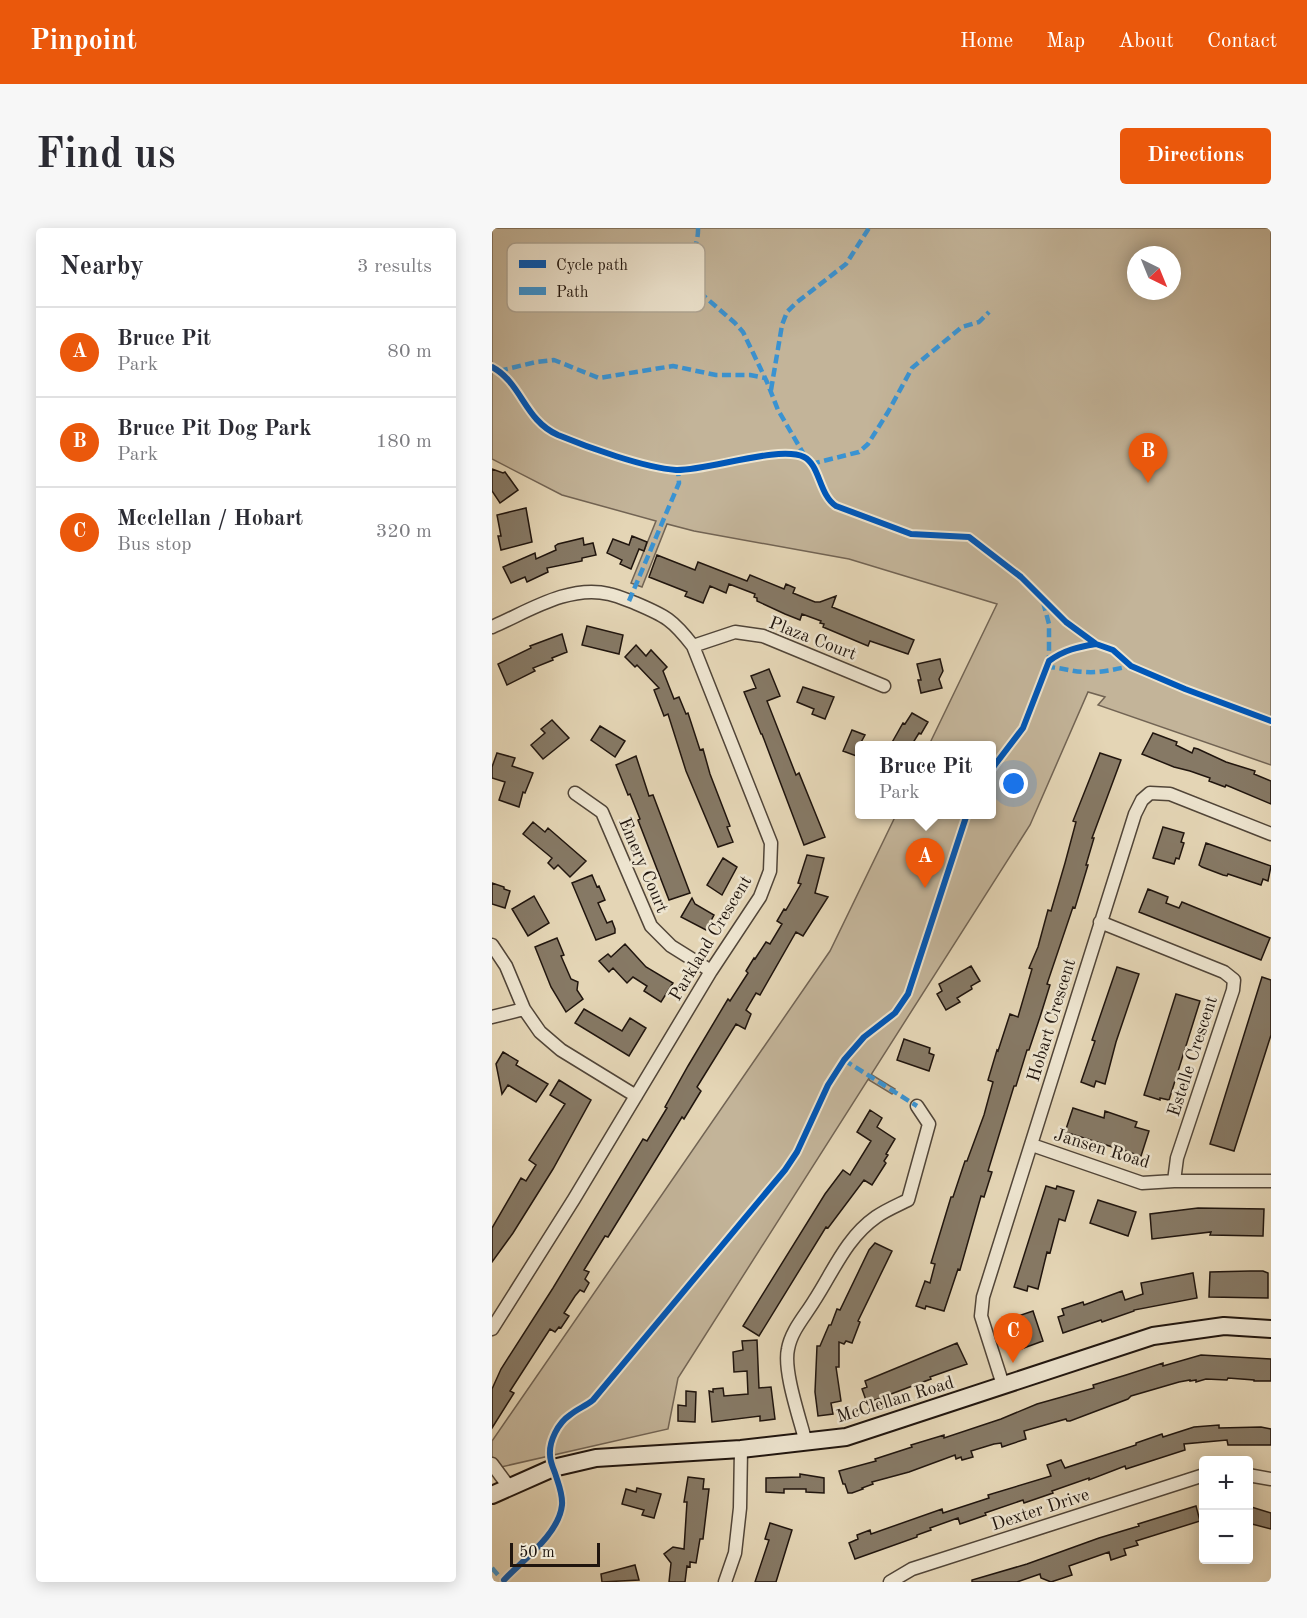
<!DOCTYPE html>
<html lang="en">
<head>
<meta charset="utf-8">
<style>
  :root { --surface:#fff; --page:#f7f7f7; --text:#2b2b33; --muted:#7c7c81; --line:#e1e1e2; --accent:#ea580c }
  body { margin:0; font-family:"Old Standard TT",serif; background:var(--page); color:var(--text) }
  .controls { position:absolute; right:18px; bottom:18px; display:grid; overflow:hidden; border-radius:6px; box-shadow:0 3px 15px #0003 }
  .controls button { width:54px; height:54px; display:grid; place-items:center; padding:0; border:0; border-bottom:2px solid var(--line); background:var(--surface); color:var(--text); font:30px sans-serif }
  .compass { position:absolute; left:635px; top:18px; width:54px; height:54px; border-radius:50%; background:var(--surface); box-shadow:0 3px 15px #0003; rotate:137deg }
  .scale { position:absolute; left:18px; bottom:15px; width:90px; box-sizing:border-box; padding-left:6px; border:3px solid #20150e; border-top:0; font-size:16px; line-height:21px; white-space:nowrap; color:#20150e; -webkit-text-stroke:4px #ede4cf; paint-order:stroke }
  .you { position:absolute; left:522px; top:556px; width:21px; height:21px; margin:-15px; border:4px solid #fff; border-radius:50%; background:#1a73e8; box-shadow:0 0 0 9px #1a73e833 }
  .badge { display:grid; place-items:center; width:39px; height:39px; border-radius:50%; background:var(--accent); color:#fff; font-size:20px; font-weight:700 }
  .pin { position:absolute; translate:-50% -50px; filter:drop-shadow(0 2px 3px #0008) }
  .pin::after { content:''; position:absolute; top:32px; width:21px; height:18px; background:inherit; clip-path:polygon(0 0,100% 0,50% 100%) }
  .popup { position:absolute; left:363px; top:513px; width:141px; height:78px; box-sizing:border-box; display:grid; place-content:center; border-radius:6px; background:var(--surface); filter:drop-shadow(0 2px 4px #0005); font-size:20px; white-space:nowrap; color:var(--muted) }
  .popup b { font-size:22px; color:var(--text) }
  .popup::after { content:''; position:absolute; left:50%; top:100%; margin-left:-12px; border:12px solid transparent; border-top-color:var(--surface) }
  .list { margin:0; padding:0; list-style:none }
  h2 { display:flex; justify-content:space-between; align-items:center; height:78px; margin:0; padding:0 24px; font-size:26px }
  h2 small { font-size:20px; font-weight:400; color:var(--muted) }
  .list li { display:grid; grid-template-columns:39px 1fr auto; gap:18px; align-items:center; box-sizing:border-box; height:90px; padding:0 24px; border-top:2px solid var(--line) }
  .list b { display:block; font-size:22px; white-space:nowrap }
  .list p { margin:0; font-size:20px; white-space:nowrap; color:var(--muted) }
  .list em { font-size:20px; font-style:normal; color:var(--muted) }
  .map { position:relative; flex:none; width:779px; height:1354px; overflow:hidden; border-radius:6px }
  header { display:flex; align-items:center; gap:36px; box-sizing:border-box; height:84px; padding:0 30px; background:var(--accent); color:#fff }
  header strong { font-size:28px }
  nav { display:flex; gap:33px; margin-inline-start:auto; font-size:21px }
  .intro { display:flex; align-items:center; justify-content:space-between; box-sizing:border-box; height:144px; padding:0 36px }
  h1 { margin:0; font-size:42px }
  .button { padding:15px 27px; border-radius:6px; background:var(--accent); color:#fff; font-size:21px; font-weight:700 }
  main { display:flex; gap:36px; padding:0 36px }
  aside { flex:1; background:var(--surface); border-radius:6px; box-shadow:0 3px 15px #0003 }
  .map>svg:first-child { display:block }
</style>
</head>
<body>
<header>
<strong>Pinpoint</strong>
<nav><a>Home</a><a>Map</a><a>About</a><a>Contact</a></nav>
</header>
<div class="intro"><h1>Find us</h1><a class="button">Directions</a></div>
<main>
<aside>
<h2>Nearby<small>3 results</small></h2>
<ul class="list">
<li><span class="badge">A</span><div><b>Bruce Pit</b><p>Park</p></div><em>80 m</em></li>
<li><span class="badge">B</span><div><b>Bruce Pit Dog Park</b><p>Park</p></div><em>180 m</em></li>
<li><span class="badge">C</span><div><b>Mcclellan / Hobart</b><p>Bus stop</p></div><em>320 m</em></li>
</ul>
</aside>
<div class="map">
<svg width="779" height="1354" viewBox="0 0 779 1354">
  <rect width="100%" height="100%" fill="#e4d5b5"/>
  <filter id="stains"><feTurbulence type="fractalNoise" baseFrequency=".00333" numOctaves="4"/><feColorMatrix values="0 0 0 0 .2 0 0 0 0 .09 0 0 0 0 .02 0 0 0 .5 -.17"/></filter>
  <radialGradient id="worn" r=".72"><stop offset=".6" stop-color="#630" stop-opacity="0"/><stop offset="1" stop-color="#630" stop-opacity=".3"/></radialGradient>
  <path fill="#c3b499" stroke="#726454" stroke-width="1.5" fill-rule="evenodd" d="M 0,0 L 779,0 L 779,537 L 606,477 L 613,469 L 596,464 L 538,597 L 186,1150 L 176,1201 L 0,1241 L 0,1213 L 338,723 L 404,587 L 499,586 L 499,518 L 437,517 L 505,376 L 357,331 L 202,303 L 175,296 L 150,359 L 139,355 L 164,293 L 70,267 L 0,231 ZM 644,27 L 680,27 L 680,63 L 644,63 Z
    M 380,847 L 403,861 L 400,866 L 377,852 Z"/>
  <path fill="#867965" stroke="#20150e" stroke-width="1.5" d="M 0,241 L 11,245 L 13,244 L 26,262 L 8,275 L 0,263 Z
    M 34,280 L 40,314 L 9,322 L 6,308 L 9,308 L 5,287 Z
    M 140,308 L 155,314 L 152,323 L 147,321 L 139,341 L 128,336 L 130,332 L 115,325 L 121,311 L 137,317 Z
    M 91,310 L 92,317 L 101,315 L 104,327 L 90,330 L 90,333 L 55,340 L 56,344 L 35,354 L 33,349 L 19,355 L 11,339 L 43,325 L 44,331 L 64,322 L 63,318 L 66,316 Z
    M 165,327 L 203,342 L 206,334 L 255,353 L 258,347 L 292,361 L 294,356 L 303,360 L 301,365 L 323,374 L 328,374 L 344,368 L 340,379 L 422,412 L 416,426 L 378,413 L 376,418 L 331,399 L 332,396 L 328,395 L 329,393 L 310,386 L 308,392 L 293,386 L 265,373 L 265,370 L 262,369 L 263,366 L 237,356 L 234,365 L 218,358 L 211,375 L 193,368 L 195,364 L 157,349 Z
    M 95,398 L 131,407 L 127,426 L 90,417 Z
    M 70,406 L 75,424 L 60,430 L 61,432 L 41,440 L 43,443 L 15,457 L 6,436 L 39,420 L 38,418 Z
    M 144,417 L 154,428 L 159,422 L 175,439 L 171,443 L 182,471 L 187,469 L 194,486 L 196,485 L 208,522 L 211,521 L 218,546 L 238,598 L 235,599 L 241,614 L 226,619 L 194,543 L 176,486 L 172,488 L 162,462 L 167,460 L 145,437 L 143,439 L 133,429 Z
    M 448,431 L 451,443 L 447,451 L 450,460 L 429,465 L 426,452 L 429,452 L 425,436 Z
    M 277,441 L 288,468 L 275,473 L 304,547 L 307,545 L 333,609 L 312,617 L 270,506 L 269,506 L 252,464 L 264,460 L 259,448 Z
    M 311,459 L 342,469 L 333,491 L 320,486 L 322,481 L 305,474 Z
    M 420,485 L 436,494 L 429,506 L 427,505 L 419,518 L 398,518 L 411,495 L 413,496 Z
    M 60,492 L 77,510 L 51,531 L 39,517 L 53,505 L 49,501 Z
    M 108,498 L 133,513 L 123,529 L 99,512 Z
    M 360,502 L 373,507 L 367,518 L 367,529 L 351,523 Z
    M 661,505 L 685,514 L 684,517 L 700,525 L 702,520 L 706,521 L 734,534 L 763,543 L 762,546 L 779,553 L 779,576 L 734,557 L 733,559 L 717,553 L 718,550 L 698,543 L 682,539 L 650,526 Z
    M 5,525 L 23,530 L 20,538 L 41,545 L 33,565 L 31,564 L 27,579 L 7,572 L 13,554 L 0,550 L 0,539 Z
    M 608,525 L 629,532 L 600,610 L 602,610 L 594,637 L 596,637 L 583,680 L 581,679 L 555,756 L 558,757 L 548,789 L 537,822 L 535,822 L 524,858 L 522,858 L 496,943 L 500,944 L 492,969 L 489,968 L 468,1042 L 466,1041 L 452,1083 L 434,1078 L 433,1081 L 424,1078 L 433,1053 L 438,1055 L 443,1036 L 439,1035 L 459,969 L 461,969 L 473,933 L 475,933 L 492,887 L 501,854 L 496,852 L 505,822 L 506,823 L 518,786 L 526,789 L 540,741 L 537,740 L 546,719 L 556,682 L 559,683 L 573,635 L 584,594 L 581,593 Z
    M 144,528 L 157,568 L 161,567 L 198,665 L 177,672 L 146,592 L 148,591 L 138,566 L 136,567 L 124,537 Z
    M 41,594 L 53,604 L 56,600 L 94,633 L 78,649 L 66,637 L 62,641 L 56,635 L 60,630 L 31,606 Z
    M 671,599 L 692,605 L 689,614 L 692,615 L 687,631 L 684,630 L 682,636 L 661,630 Z
    M 714,615 L 779,638 L 776,653 L 771,651 L 769,657 L 736,646 L 735,648 L 731,647 L 710,639 L 707,637 Z
    M 315,627 L 332,630 L 323,665 L 336,669 L 311,708 L 304,704 L 268,767 L 264,765 L 254,782 L 259,786 L 253,801 L 244,796 L 205,859 L 209,863 L 192,891 L 190,889 L 116,1009 L 113,1008 L 92,1042 L 97,1044 L 93,1051 L 97,1055 L 92,1064 L 88,1062 L 83,1068 L 72,1085 L 77,1088 L 69,1100 L 67,1099 L 63,1104 L 58,1101 L 18,1163 L 22,1165 L 0,1200 L 0,1161 L 9,1141 L 61,1060 L 151,911 L 155,913 L 175,880 L 173,879 L 196,838 L 236,771 L 238,773 L 256,745 L 254,743 L 262,730 L 263,731 L 274,714 L 278,716 L 290,696 L 285,693 L 292,681 L 294,682 L 309,656 L 306,655 Z
    M 231,630 L 245,639 L 230,667 L 215,657 Z
    M 100,647 L 105,659 L 107,658 L 113,672 L 106,675 L 115,695 L 120,693 L 123,701 L 123,705 L 104,712 L 80,655 Z
    M 0,655 L 12,659 L 12,661 L 18,663 L 13,680 L 0,676 Z
    M 656,661 L 676,669 L 674,675 L 687,680 L 690,674 L 778,710 L 769,732 L 647,684 Z
    M 42,668 L 57,695 L 36,708 L 20,681 Z
    M 200,670 L 203,676 L 222,687 L 214,702 L 189,689 Z
    M 65,710 L 72,727 L 69,728 L 79,751 L 86,754 L 85,762 L 91,771 L 74,784 L 59,759 L 43,719 Z
    M 133,716 L 154,739 L 181,755 L 169,774 L 152,763 L 155,758 L 141,749 L 135,755 L 121,740 L 117,744 L 107,733 L 116,726 L 119,729 Z
    M 479,738 L 488,753 L 479,758 L 480,761 L 465,770 L 468,774 L 454,782 L 445,766 L 450,763 L 447,756 Z
    M 625,739 L 647,746 L 624,814 L 613,856 L 604,853 L 602,859 L 589,854 L 603,813 L 600,812 Z
    M 770,749 L 779,752 L 779,807 L 742,923 L 718,916 Z
    M 684,766 L 708,773 L 677,872 L 668,870 L 668,872 L 652,867 Z
    M 92,781 L 130,803 L 138,790 L 154,800 L 137,828 L 83,795 Z
    M 412,811 L 438,820 L 437,825 L 442,827 L 437,843 L 405,832 Z
    M 11,824 L 26,833 L 24,837 L 56,856 L 44,874 L 16,857 L 10,866 L 4,836 Z
    M 67,852 L 99,872 L 61,941 L 21,1005 L 0,1034 L 0,1000 L 29,950 L 34,953 L 44,937 L 37,932 L 73,876 L 58,867 Z
    M 581,880 L 612,890 L 613,883 L 645,894 L 643,899 L 657,903 L 649,928 L 573,904 Z
    M 378,882 L 390,890 L 385,899 L 403,911 L 394,926 L 396,927 L 392,933 L 394,935 L 380,957 L 372,952 L 336,1000 L 334,999 L 267,1108 L 251,1098 L 333,966 L 351,942 L 358,947 L 379,913 L 365,904 Z
    M 554,958 L 564,961 L 565,958 L 582,963 L 573,993 L 567,991 L 558,1025 L 555,1024 L 546,1061 L 536,1058 L 535,1063 L 522,1059 Z
    M 606,972 L 644,984 L 636,1008 L 598,995 Z
    M 706,980 L 772,981 L 771,1008 L 718,1007 L 719,1004 L 660,1011 L 658,986 Z
    M 383,1015 L 400,1023 L 366,1093 L 368,1094 L 360,1115 L 354,1113 L 352,1116 L 347,1114 L 347,1139 L 344,1139 L 349,1173 L 339,1175 L 341,1186 L 326,1188 L 323,1164 L 325,1118 L 328,1118 L 337,1097 L 339,1097 L 345,1081 L 348,1082 L 377,1022 Z
    M 758,1043 L 771,1043 L 776,1045 L 776,1070 L 717,1069 L 718,1044 Z
    M 701,1045 L 705,1070 L 642,1082 L 642,1083 L 610,1094 L 609,1092 L 571,1105 L 566,1089 L 572,1087 L 570,1081 L 591,1074 L 592,1077 L 630,1063 L 633,1072 L 651,1066 L 649,1055 Z
    M 541,1083 L 551,1113 L 529,1121 L 520,1090 Z
    M 265,1112 L 267,1160 L 279,1159 L 283,1191 L 268,1193 L 268,1188 L 220,1194 L 217,1163 L 221,1164 L 221,1161 L 231,1160 L 232,1168 L 256,1166 L 255,1143 L 242,1144 L 241,1124 L 251,1122 L 250,1113 Z
    M 465,1115 L 475,1136 L 438,1149 L 439,1151 L 375,1175 L 370,1161 L 375,1159 L 373,1153 Z
    M 709,1127 L 779,1131 L 779,1153 L 762,1153 L 762,1152 L 736,1150 L 735,1152 L 714,1151 L 704,1154 L 704,1152 L 698,1153 L 698,1152 L 687,1154 L 639,1168 L 636,1171 L 578,1193 L 575,1193 L 574,1191 L 532,1203 L 534,1211 L 510,1219 L 509,1215 L 502,1216 L 479,1223 L 481,1229 L 470,1232 L 469,1229 L 464,1231 L 463,1227 L 417,1244 L 380,1254 L 381,1256 L 370,1260 L 371,1261 L 360,1265 L 356,1265 L 353,1256 L 351,1256 L 347,1243 L 384,1233 L 383,1231 L 420,1219 L 419,1217 L 452,1207 L 452,1210 L 509,1191 L 545,1176 L 602,1160 L 601,1157 L 634,1147 L 671,1135 L 671,1138 Z
    M 194,1163 L 204,1164 L 203,1194 L 186,1193 L 186,1177 L 194,1178 Z
    M 727,1197 L 727,1200 L 769,1199 L 779,1201 L 779,1217 L 736,1217 L 735,1212 L 692,1216 L 693,1222 L 634,1241 L 633,1238 L 597,1252 L 597,1250 L 560,1263 L 561,1265 L 532,1275 L 531,1272 L 493,1285 L 494,1287 L 468,1296 L 466,1290 L 438,1300 L 439,1302 L 425,1307 L 425,1309 L 363,1331 L 357,1315 L 366,1311 L 365,1307 L 378,1302 L 379,1306 L 450,1281 L 451,1285 L 497,1270 L 496,1267 L 559,1248 L 555,1237 L 569,1232 L 573,1240 L 644,1217 L 644,1215 L 670,1206 L 671,1209 L 702,1199 Z
    M 308,1246 L 332,1250 L 332,1265 L 314,1264 L 314,1261 L 292,1261 L 292,1265 L 274,1264 L 274,1250 L 308,1249 Z
    M 196,1249 L 212,1251 L 211,1261 L 217,1261 L 211,1311 L 208,1311 L 204,1335 L 198,1334 L 198,1339 L 195,1338 L 193,1354 L 177,1354 L 179,1335 L 172,1326 L 181,1319 L 192,1321 L 195,1274 L 192,1274 Z
    M 145,1260 L 169,1266 L 162,1290 L 150,1287 L 152,1282 L 130,1276 L 134,1261 L 144,1264 Z
    M 704,1278 L 708,1293 L 644,1313 L 646,1317 L 632,1321 L 634,1327 L 619,1332 L 617,1324 L 577,1338 L 580,1347 L 559,1354 L 549,1350 L 548,1346 L 525,1354 L 480,1354 L 480,1352 L 535,1336 L 607,1310 L 647,1298 L 646,1296 Z
    M 756,1278 L 779,1285 L 779,1301 L 756,1295 Z
    M 278,1295 L 300,1302 L 284,1354 L 263,1354 L 277,1312 L 273,1311 Z
    M 143,1337 L 147,1352 L 110,1354 L 109,1346 Z"/>
  <g fill="none" stroke-linecap="round" stroke-linejoin="round">
    <g stroke="#514538" stroke-width="15">
      <path id="street" d="M 0,399 C 35,384 77,356 117,366 C 126,368 135,372 143,375 C 174,388 181,392 201,418 L 279,615 L 278,643 L 268,669 L 219,743 L 82,971 L 0,1101
        M 201,418 L 243,404 L 271,408 L 392,458
        M 83,565 L 110,584 L 159,698 L 179,718 L 219,743
        M 608,694 L 732,744 L 742,752 L 741,762 L 685,930 L 682,953
        M 0,717 L 14,738 L 32,781 L 48,804 L 69,822 L 144,868
        M 0,789 L 32,781
        M 540,917 L 650,955 L 682,953 L 779,953
        M 511,1157 L 489,1088 L 491,1069 L 643,586 L 650,572 L 658,565 L 678,566 L 779,606
        M 314,1215 C 308,1191 291,1143 296,1121 C 299,1103 313,1088 322,1073 C 341,1044 354,1010 384,989 C 394,982 406,977 416,972 L 437,896 L 425,878
        M 0,1236 L 17,1259
        M 756,1247 L 779,1251
        M 233,1354 L 243,1325 L 248,1280 L 249,1221
        M 398,1354 L 420,1341 L 712,1247"/>
    </g>
    <g stroke="#20150e" stroke-width="20">
      <path id="secondary" d="M 0,1267 L 61,1240 L 104,1230 L 249,1221 L 354,1209 L 661,1108 L 732,1098 L 779,1101"/>
    </g>
    <use href="#street" stroke="#ede4cf" stroke-width="12"/>
    <use href="#secondary" stroke="#ede4cf" stroke-width="16"/>
    <path stroke="#3a93d2" stroke-width="4.5" stroke-dasharray="9 4.5" stroke-linecap="butt" d="M 206,0 C 207,24 188,35 205,62 L 243,95 L 251,104 L 275,154 L 286,182 L 314,230
      M 7,143 L 44,134 L 62,132 L 107,150 L 181,138 L 224,147 L 258,147 L 273,150
      M 279,162 L 290,97 L 295,84 L 304,75 L 354,36 L 377,0
      M 319,236 L 367,224 L 376,216 L 396,184 L 420,140 L 470,99 L 487,94 L 497,84
      M 137,373 L 187,255 L 186,242
      M 551,374 L 557,396 L 557,433
      M 554,439 C 568,439 580,444 594,444 C 609,445 624,441 639,438
      M 352,832 L 425,878
      M 0,1340 L 12,1354"/>
    <g stroke="#ede4cf" stroke-width="10">
      <path id="cycleway" d="M 0,139 C 30,155 32,192 66,207 C 95,219 153,240 184,242 C 215,243 287,217 312,229 C 328,237 327,267 344,278 L 419,306 L 477,309 L 529,349 L 574,394 L 604,416 L 621,422 L 639,438 L 693,461 L 779,493
        M 499,542 L 531,500 L 557,433 C 572,422 586,419 604,416
        M 12,1352 C 31,1332 67,1306 70,1277 C 71,1266 66,1255 63,1245 C 61,1240 58,1233 58,1227 C 57,1213 66,1195 78,1187 C 85,1181 94,1178 101,1172 L 293,942 L 305,924 L 336,857 L 352,832 L 372,809 L 403,785 L 416,766 L 475,586"/>
    </g>
    <use href="#cycleway" stroke="#0057b8" stroke-width="6"/>
  </g>
  <g text-anchor="middle" stroke-width="5" stroke-linejoin="round" paint-order="stroke">
    <g font-size="18" fill="#20150e" stroke="#ede4cf">
      <text transform="translate(321 410) rotate(21)" y="6">Plaza Court</text>
      <text transform="translate(152 637) rotate(67)" y="6">Emery Court</text>
      <text transform="translate(218 710) rotate(-59)" y="6">Parkland Crescent</text>
      <text transform="translate(559 792) rotate(-73)" y="6">Hobart Crescent</text>
      <text transform="translate(700 828) rotate(-72)" y="6">Estelle Crescent</text>
      <text transform="translate(610 920) rotate(17)" y="6">Jansen Road</text>
      <text transform="translate(403 1171) rotate(-17)" y="6">McClellan Road</text>
      <text transform="translate(548 1281) rotate(-18)" y="6">Dexter Drive</text>
    </g>
  </g>
  <rect x="15" y="15" width="198" height="69" rx="9" fill="#ede4cf" stroke="#b0a695" stroke-width="1.5"/>
  <rect x="27" y="32" width="27" height="8" fill="#0057b8"/>
  <rect x="27" y="59" width="27" height="8" fill="#3a93d2"/>
  <g font-size="16" fill="#20150e">
    <text x="64" y="42">Cycle path</text>
    <text x="64" y="69">Path</text>
  </g>
  <rect width="100%" height="100%" filter="url(#stains)"/>
  <rect width="100%" height="100%" fill="url(#worn)"/>
</svg>
<div class="controls">
<button>+</button>
<button>−</button>
</div>
<svg class="compass" viewBox="-18 -18 36 36"><path d="M0-13l5 13h-10z" fill="#e53935"/><path d="M0 13l5-13h-10z" fill="#7c7c81"/></svg>
<div class="scale">50 m</div>
<div class="you"></div>
<div class="pin badge" style="left:433px;top:660px">A</div>
<div class="popup"><b>Bruce Pit</b>Park</div>
<div class="pin badge" style="left:656px;top:255px">B</div>
<div class="pin badge" style="left:521px;top:1135px">C</div>
</div>
</main>
</body>
</html>
